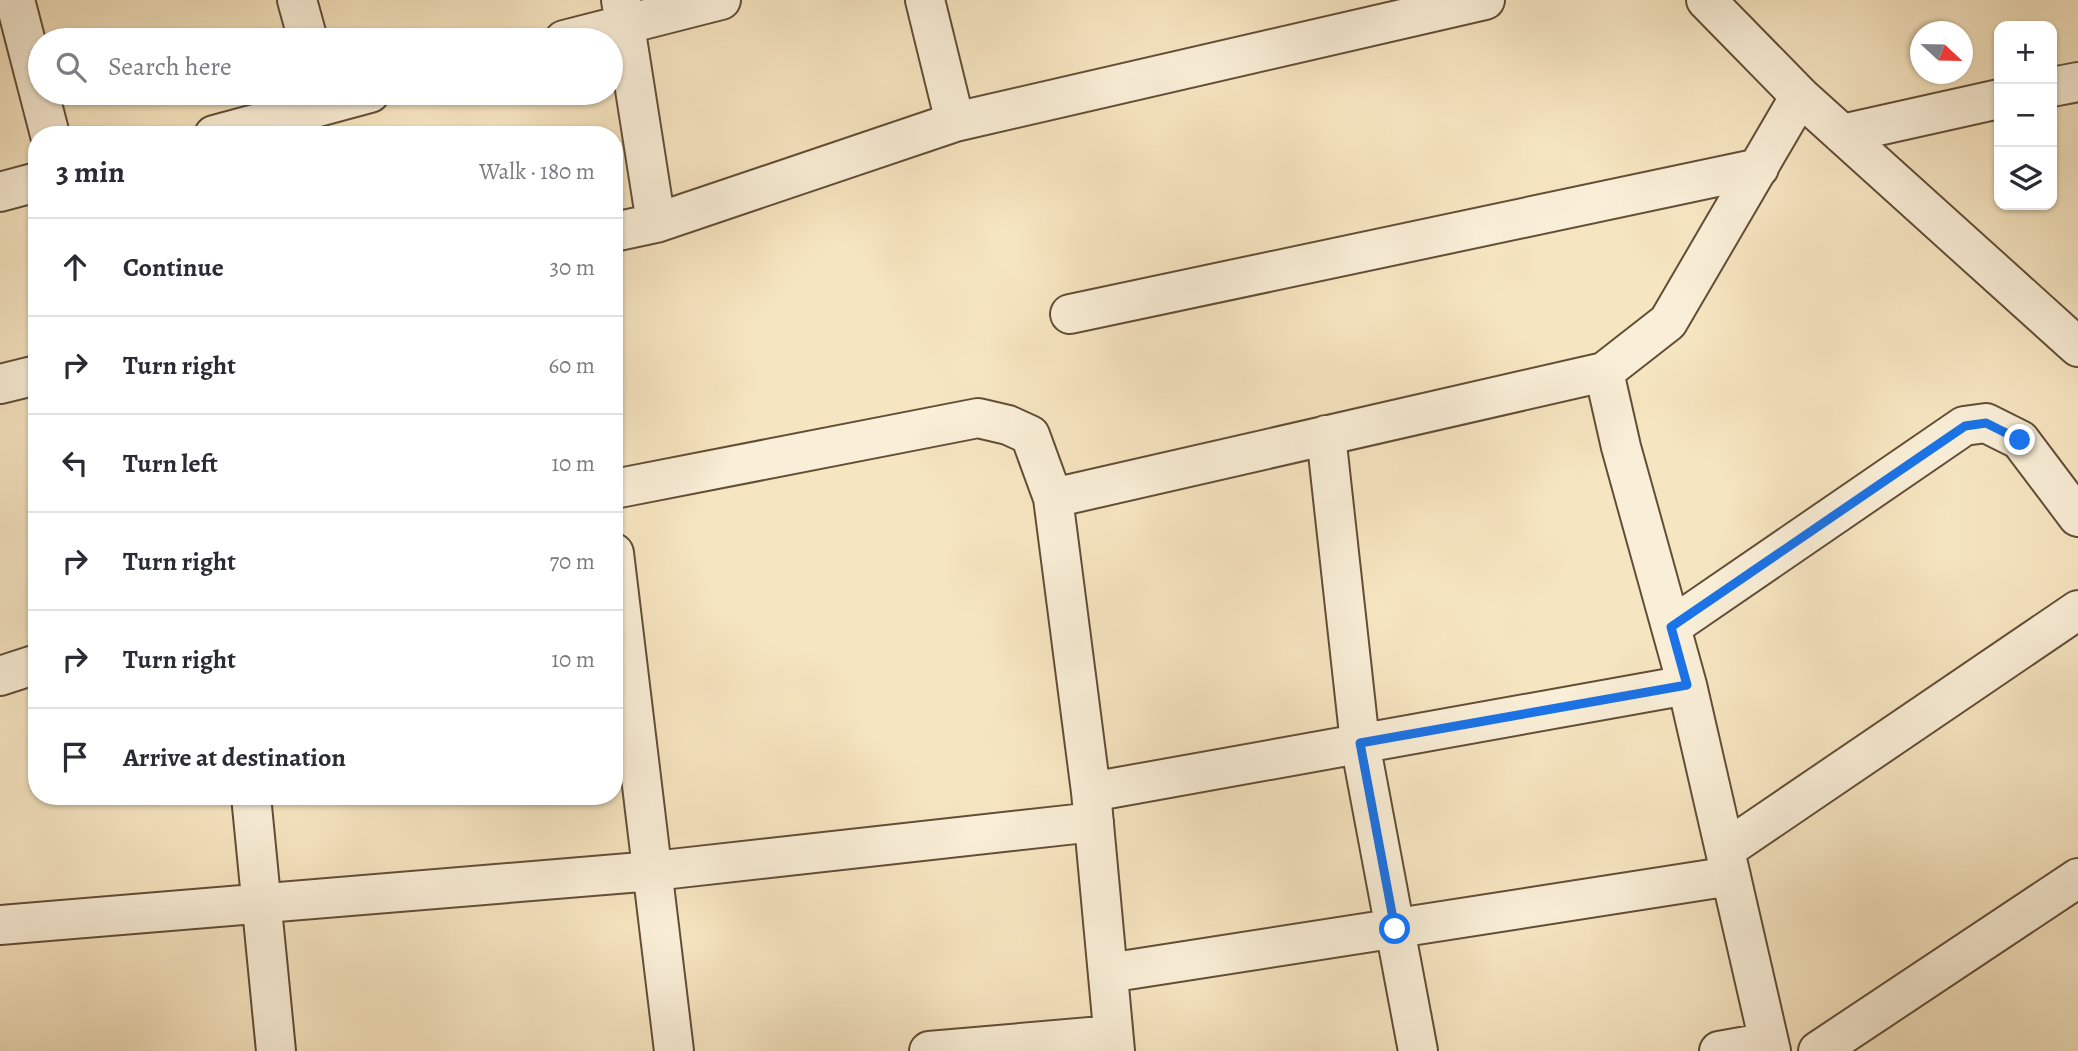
<!DOCTYPE html>
<html lang="en">
<head>
<meta charset="utf-8">
<style>
  :root { --surface:#fff; --page:#f2f2f3; --text:#2b2b33; --muted:#7c7c81; --line:#e1e1e2 }
  body { margin:0; font-family:Alegreya,serif; background:var(--page); color:var(--text) }
  .controls { position:absolute; right:21px; top:21px; display:grid; overflow:hidden; border-radius:14px; box-shadow:0 2px 5px #0004 }
  .controls button { width:63px; height:63px; display:grid; place-items:center; padding:0; border:0; border-bottom:2px solid var(--line); background:var(--surface); color:var(--text); font:35px sans-serif }
  .compass { position:absolute; left:1910px; top:21px; width:63px; height:63px; border-radius:50%; background:var(--surface); box-shadow:0 2px 5px #0004; rotate:112deg }
  .stop { position:absolute; width:21px; height:21px; margin:-16px; border:5px solid #1a73e8; border-radius:50%; background:#fff }
  .stop.end { background:#1a73e8; border-color:#fff; box-shadow:0 2px 7px #0008 }
  .list { margin:0; padding:0; list-style:none }
  h2 { display:flex; justify-content:space-between; align-items:center; height:91px; margin:0; padding:0 28px; font-size:30px }
  h2 small { font-size:23px; font-weight:400; color:var(--muted) }
  .list li { display:grid; grid-template-columns:46px 1fr auto; gap:21px; align-items:center; box-sizing:border-box; height:98px; padding:0 28px; border-top:2px solid var(--line) }
  .list b { display:block; font-size:26px; white-space:nowrap }
  .list em { font-size:23px; font-style:normal; color:var(--muted) }
  .icon { flex:none; width:38px; height:38px; fill:none; stroke:currentColor; stroke-width:2; stroke-linecap:round; stroke-linejoin:round }
  .map { position:relative; flex:none; width:2078px; height:1051px; overflow:hidden }
  .search { position:absolute; background:var(--surface); box-shadow:0 2px 5px #0004; left:28px; top:28px; width:595px; height:77px; display:flex; align-items:center; gap:18px; box-sizing:border-box; padding:0 24px; border-radius:38px; color:var(--muted); font-size:26px }
  .panel { position:absolute; background:var(--surface); box-shadow:0 2px 5px #0004; left:28px; top:126px; width:595px; height:679px; border-radius:28px }
  .map>svg:first-child { display:block }
</style>
</head>
<body>
<div class="map">
<svg width="2078" height="1051" viewBox="0 0 2078 1051">
  <rect width="100%" height="100%" fill="#f6e5c1"/>
  <filter id="stains"><feTurbulence type="fractalNoise" baseFrequency=".00286" numOctaves="4"/><feColorMatrix values="0 0 0 0 .2 0 0 0 0 .09 0 0 0 0 .02 0 0 0 .5 -.17"/></filter>
  <radialGradient id="worn" r=".72"><stop offset=".6" stop-color="#630" stop-opacity="0"/><stop offset="1" stop-color="#630" stop-opacity=".3"/></radialGradient>
  <g fill="none" stroke-linecap="round" stroke-linejoin="round">
    <g stroke="#624e36" stroke-width="42">
      <path id="minor" d="M 15,0 L 50,135
        M 297,0 L 308,40
        M 621,0 L 656,223
        M 925,0 L 955,122
        M 1706,0 L 1800,96 L 2078,347
        M 564,40 L 721,0
        M 2052,87 L 2078,82
        M 1842,134 L 1999,99
        M 214,135 L 370,93
        M 0,192 L 37,182
        M 614,232 L 656,223 L 955,122 L 1485,0
        M 1070,314 L 1759,168
        M 0,384 L 37,375
        M 1326,435 L 1360,743 L 1418,1051
        M 614,489 L 978,418 L 1008,425 L 1030,435 L 1053,498 L 1091,792 L 1115,1051
        M 1053,498 L 1604,372
        M 614,553 L 674,1051
        M 1671,627 L 1964,426 L 1986,423 L 2020,440 L 2078,517
        M 0,676 L 37,664
        M 1091,792 L 1687,685
        M 251,796 L 276,1051
        M 1725,850 L 2078,610
        M 0,925 L 653,871 L 1094,822
        M 1108,973 L 1731,876
        M 929,1051 L 1113,1035
        M 1719,1051 L 1769,1042
        M 1771,1051 L 1687,685 L 1621,447 L 1604,372 L 1668,322 L 1800,96
        M 1818,1051 L 2078,878"/>
    </g>
    <use href="#minor" stroke="#f9eed7" stroke-width="38"/>
  </g>
  <g fill="none" stroke-linecap="round" stroke-linejoin="round">
    <path stroke="#1a73e8" stroke-width="9" d="M 1395,929 L 1360,743 L 1687,685 L 1671,627 L 1965,426 L 1986,423 L 2020,440"/>
  </g>
  <rect width="100%" height="100%" filter="url(#stains)"/>
  <rect width="100%" height="100%" fill="url(#worn)"/>
</svg>
<div class="controls">
<button>+</button>
<button>−</button>
<button><svg class="icon" aria-label="layers" viewBox="0 0 24 24"><path d="M12 4l9 5-9 5-9-5zM3 14l9 5 9-5"/></svg></button>
</div>
<svg class="compass" viewBox="-18 -18 36 36"><path d="M0-13l5 13h-10z" fill="#e53935"/><path d="M0 13l5-13h-10z" fill="#7c7c81"/></svg>
<div class="stop" style="left:1395px;top:929px"></div>
<div class="stop end" style="left:2020px;top:440px"></div>
<div class="search"><svg class="icon" aria-label="search" viewBox="0 0 24 24"><circle cx="10" cy="10" r="6"/><path d="M15 15l6 6"/></svg>Search here</div>
<section class="panel">
<h2>3 min<small>Walk · 180 m</small></h2>
<ul class="list">
<li><svg class="icon" aria-label="ahead" viewBox="0 0 24 24"><path d="M12 20V5M6 11l6-6 6 6"/></svg><div><b>Continue</b></div><em>30 m</em></li>
<li><svg class="icon" aria-label="right" viewBox="0 0 24 24"><path d="M7 20v-9h11M14 6l5 5-5 5"/></svg><div><b>Turn right</b></div><em>60 m</em></li>
<li><svg class="icon" aria-label="left" viewBox="0 0 24 24"><path d="M17 20v-9H6M10 6l-5 5 5 5"/></svg><div><b>Turn left</b></div><em>10 m</em></li>
<li><svg class="icon" aria-label="right" viewBox="0 0 24 24"><path d="M7 20v-9h11M14 6l5 5-5 5"/></svg><div><b>Turn right</b></div><em>70 m</em></li>
<li><svg class="icon" aria-label="right" viewBox="0 0 24 24"><path d="M7 20v-9h11M14 6l5 5-5 5"/></svg><div><b>Turn right</b></div><em>10 m</em></li>
<li><svg class="icon" aria-label="arrive" viewBox="0 0 24 24"><path d="M6 21V4h12l-3 4 3 4H6"/></svg><div><b>Arrive at destination</b></div></li>
</ul>
</section>
</div>
</body>
</html>
